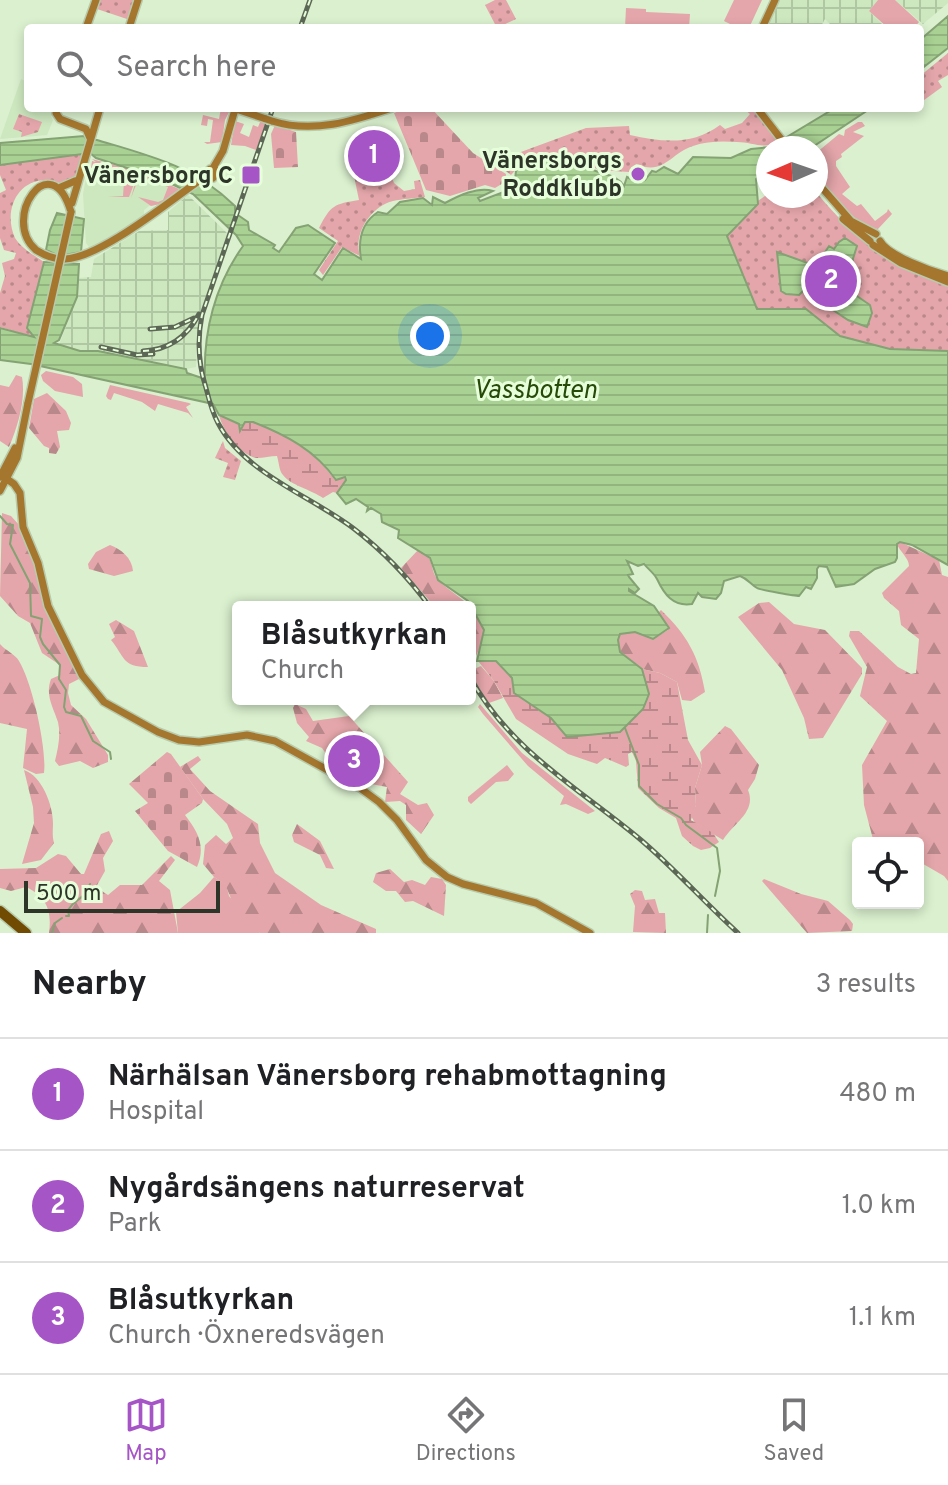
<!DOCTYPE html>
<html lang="en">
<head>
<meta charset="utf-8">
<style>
  :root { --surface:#fff; --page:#f6f6f6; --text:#202124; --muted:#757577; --line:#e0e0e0; --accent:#a555c6 }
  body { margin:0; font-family:Overpass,sans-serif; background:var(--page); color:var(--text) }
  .controls { position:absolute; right:24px; bottom:24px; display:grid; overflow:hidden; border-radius:8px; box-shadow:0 4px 12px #0003 }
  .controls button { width:72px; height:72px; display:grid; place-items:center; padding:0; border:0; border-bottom:2px solid var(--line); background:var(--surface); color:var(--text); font:40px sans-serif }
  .compass { position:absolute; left:756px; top:136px; width:72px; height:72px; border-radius:50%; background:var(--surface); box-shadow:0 4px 12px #0003; rotate:268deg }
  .scale { position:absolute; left:24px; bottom:20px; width:196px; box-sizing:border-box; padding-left:8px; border:4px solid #2c3528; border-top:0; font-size:22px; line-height:28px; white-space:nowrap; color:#2c3528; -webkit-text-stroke:6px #e7fedb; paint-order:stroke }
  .you { position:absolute; left:430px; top:336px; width:28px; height:28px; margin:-20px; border:6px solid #fff; border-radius:50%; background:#1a73e8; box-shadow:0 0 0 12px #1a73e833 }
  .badge { display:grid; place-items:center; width:52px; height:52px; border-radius:50%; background:var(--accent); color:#fff; font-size:26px; font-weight:700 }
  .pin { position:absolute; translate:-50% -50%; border:4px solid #fff; box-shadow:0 2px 8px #0006 }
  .popup { position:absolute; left:232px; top:601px; width:244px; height:104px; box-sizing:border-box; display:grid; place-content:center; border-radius:8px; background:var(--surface); filter:drop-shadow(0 2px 6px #0005); font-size:26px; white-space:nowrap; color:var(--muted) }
  .popup b { font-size:30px; color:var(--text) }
  .popup::after { content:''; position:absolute; left:50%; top:100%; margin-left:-16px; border:16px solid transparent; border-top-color:var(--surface) }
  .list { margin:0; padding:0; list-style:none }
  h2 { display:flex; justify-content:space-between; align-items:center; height:104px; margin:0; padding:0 32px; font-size:34px }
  h2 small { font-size:26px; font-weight:400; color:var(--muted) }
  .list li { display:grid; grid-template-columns:52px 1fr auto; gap:24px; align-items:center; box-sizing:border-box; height:112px; padding:0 32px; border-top:2px solid var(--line) }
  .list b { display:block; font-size:30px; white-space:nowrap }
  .list p { margin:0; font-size:26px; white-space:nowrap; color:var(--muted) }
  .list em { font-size:26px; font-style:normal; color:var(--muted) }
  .icon { flex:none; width:44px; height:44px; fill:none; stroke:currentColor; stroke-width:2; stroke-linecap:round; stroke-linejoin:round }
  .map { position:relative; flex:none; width:948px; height:933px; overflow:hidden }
  .search { position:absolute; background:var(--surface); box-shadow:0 4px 12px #0003; left:24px; right:24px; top:24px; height:88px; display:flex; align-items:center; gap:20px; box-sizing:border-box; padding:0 28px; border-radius:8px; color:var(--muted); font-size:30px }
  .sheet { height:440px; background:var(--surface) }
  nav { display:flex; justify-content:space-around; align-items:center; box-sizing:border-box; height:112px; border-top:2px solid var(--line); background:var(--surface); font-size:22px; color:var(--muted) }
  nav a { display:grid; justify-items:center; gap:4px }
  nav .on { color:var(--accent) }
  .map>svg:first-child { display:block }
</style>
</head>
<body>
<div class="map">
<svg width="948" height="933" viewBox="0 0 948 933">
  <defs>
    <pattern id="industrial-grid" width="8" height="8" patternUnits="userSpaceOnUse" patternTransform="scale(2)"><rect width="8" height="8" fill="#cde7bf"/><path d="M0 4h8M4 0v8" fill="none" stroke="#b0c7a4"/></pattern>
    <pattern id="forest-firs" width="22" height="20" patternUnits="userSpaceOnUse" patternTransform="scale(2)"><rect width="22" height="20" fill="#e4a6aa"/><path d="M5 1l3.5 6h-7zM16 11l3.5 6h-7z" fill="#b9888a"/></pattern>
    <pattern id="wetland-marsh" width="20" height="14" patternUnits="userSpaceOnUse" patternTransform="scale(2)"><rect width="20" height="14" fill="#e4a6aa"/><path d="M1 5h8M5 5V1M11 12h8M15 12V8" fill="none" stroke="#b9888a"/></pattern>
    <pattern id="cemetery-stones" width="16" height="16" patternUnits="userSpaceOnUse" patternTransform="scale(2)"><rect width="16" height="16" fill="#e4a6aa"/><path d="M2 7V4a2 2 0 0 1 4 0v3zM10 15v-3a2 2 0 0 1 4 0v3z" fill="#b9888a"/></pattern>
    <pattern id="park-dots" width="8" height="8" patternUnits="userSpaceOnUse" patternTransform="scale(2)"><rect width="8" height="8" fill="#e4a6aa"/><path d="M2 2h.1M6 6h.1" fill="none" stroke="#b9888a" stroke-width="1.8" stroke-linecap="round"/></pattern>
    <pattern id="water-rules" width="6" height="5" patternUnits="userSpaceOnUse" patternTransform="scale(2)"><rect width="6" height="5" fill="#a9d193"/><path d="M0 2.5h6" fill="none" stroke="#92b47f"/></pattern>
  </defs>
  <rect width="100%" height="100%" fill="#daf0ce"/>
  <path fill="#cde7bf" d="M 21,79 L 28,82 L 28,108 L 57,108 L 56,115 L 51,116 L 53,120 L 47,135 L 0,139 Z
    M 88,168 L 103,168 L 103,181 L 138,177 L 179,189 L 160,204 L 149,206 L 144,210 L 144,215 L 91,250 L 86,243 L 83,194 Z"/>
  <path fill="url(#industrial-grid)" d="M 780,0 L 878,0 L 869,11 L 886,28 L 834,28 L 825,19 L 820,28 L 767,28 Z
    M 895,0 L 948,0 L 948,3 L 923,24 Z
    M 188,195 L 228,234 L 199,317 L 196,367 L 186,369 L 98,351 L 80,351 L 59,345 L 77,297 L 78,278 L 91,277 L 94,259 L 139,231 L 168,230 L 168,212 Z"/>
  <path fill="#e4a6aa" d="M 734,0 L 762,0 L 749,28 L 738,28 L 724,21 Z
    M 878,0 L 895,0 L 919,22 L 914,28 L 888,28 L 869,11 Z
    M 626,8 L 646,9 L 646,12 L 690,14 L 689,28 L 625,28 Z
    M 221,108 L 225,108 L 226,113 L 226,108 L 230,110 L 225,120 L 222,142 L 207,144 L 204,142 L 210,142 L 213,120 L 208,119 L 207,126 L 201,125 L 203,115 L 219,119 Z
    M 261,120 L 267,123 L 256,150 L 245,146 L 231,145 L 235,121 L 244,124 L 240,133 L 249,137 L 253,125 L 258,127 Z
    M 858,122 L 862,122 L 865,126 L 853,132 L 864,136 L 841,154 L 842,157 L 836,161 L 836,166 L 850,187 L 842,194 L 857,206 L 861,204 L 875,221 L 887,212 L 888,209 L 892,214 L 878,229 C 861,229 822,190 816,173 C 814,168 816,159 816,153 L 839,134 L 844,136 L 845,130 Z
    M 92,159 L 140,172 L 179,189 L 160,204 L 151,206 L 138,197 L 158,202 L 163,200 L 168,187 L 139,177 L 131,198 L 137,176 L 129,197 L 108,197 L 123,196 L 124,182 L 103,181 L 103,168 L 91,168 L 92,161 L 96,162 Z
    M 46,371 L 73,377 L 82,384 L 83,397 L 55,391 L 43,381 L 41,375 Z
    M 110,385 L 189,403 L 191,404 L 186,407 L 193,418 L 188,413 L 158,404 L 155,411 L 142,402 L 114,393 L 111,400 L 108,399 L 106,396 Z
    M 480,704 L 522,753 L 595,811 L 588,814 L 566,804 L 560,805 L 564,796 L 528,766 L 483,714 L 478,707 Z
    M 507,765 L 514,774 L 508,781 L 496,782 L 471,804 L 468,801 L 468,797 Z
    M 214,877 L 226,884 L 229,896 L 260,933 L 178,933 L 176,912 L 200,893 Z"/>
  <path fill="url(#forest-firs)" d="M 16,375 L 22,377 C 26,399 18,426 9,447 L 0,441 L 0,385 L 9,387 Z
    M 47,393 L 66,411 L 71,423 L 69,430 L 57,431 L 60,447 L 56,454 L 49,453 L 49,448 L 44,446 L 29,428 L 34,399 Z
    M 2,513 L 11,516 L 20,526 L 37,569 L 43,599 L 81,678 L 69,684 L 68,693 L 71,705 L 86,719 L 108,755 L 108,762 L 93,768 L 80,761 L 59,766 L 55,761 C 58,749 61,735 58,722 C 53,707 45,695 51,679 L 60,675 L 60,665 L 42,653 L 30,623 L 18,616 L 0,596 Z
    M 900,542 L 939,560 L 942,575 L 948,577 L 948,881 L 944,876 L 918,861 L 918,843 L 874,843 L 864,805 L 862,765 L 887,721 L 860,696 L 867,667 L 849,636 L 850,631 L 859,631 L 898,667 L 911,674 L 916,673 L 919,639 L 901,625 L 899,611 L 884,598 L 882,593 L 909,566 C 909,558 900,552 897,544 Z
    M 110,545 C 121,549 132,558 133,571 L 114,576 L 89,569 L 88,564 L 96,552 Z
    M 419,549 C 436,559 429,569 438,580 C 451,594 489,611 484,637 C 481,647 475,656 472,666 L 474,669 L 481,666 L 494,681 L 503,698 L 489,703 L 486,701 L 470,672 L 470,607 L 435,607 L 401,568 Z
    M 769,602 L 794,624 L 825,630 L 862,668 L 862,674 L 823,738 L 809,739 L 804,718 L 782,670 L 738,617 L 759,603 Z
    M 661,610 C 687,635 699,656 705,692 L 691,701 L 682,700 L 677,682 L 660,673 L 642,669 L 620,651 L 618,640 L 620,634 L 635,632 L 653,639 L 668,630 L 668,626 L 658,613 Z
    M 116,620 L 134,631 L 148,667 C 122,667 125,657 111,640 L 115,637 L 109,624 Z
    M 0,644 C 6,651 15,654 19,661 C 32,682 47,748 44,773 L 36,774 L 23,768 L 27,729 L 0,723 Z
    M 295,704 L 306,709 L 313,721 L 349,716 L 408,782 L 400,794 L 418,805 L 427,803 L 434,815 L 421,834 L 406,820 L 406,805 L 400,801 L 385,802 L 387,787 L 371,784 L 373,777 L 365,772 L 359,753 L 348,755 L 345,772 L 336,771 L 324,765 L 329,758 L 322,748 L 306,741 L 309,737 L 297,723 L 293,708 Z
    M 725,726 L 731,729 L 759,765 L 755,779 L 748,790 C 757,812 733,823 723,840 L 695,823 L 691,816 L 696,805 L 695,788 L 702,765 L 700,752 Z
    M 198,756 L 201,760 L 190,769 L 210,791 L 258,824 L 260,843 L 275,873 L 321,905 L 376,929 L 376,933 L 260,933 L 247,924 L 237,913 L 225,884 L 214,877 L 203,864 L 205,845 L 216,835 L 226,844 L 233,838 L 227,824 L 203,799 L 180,767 Z
    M 24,770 C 42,776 53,805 53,823 C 53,831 52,835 54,843 L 41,860 L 22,864 L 34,823 L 33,807 Z
    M 297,824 L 320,841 L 334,869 L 326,868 L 320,855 L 294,842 L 292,835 Z
    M 109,831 L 113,841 L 103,858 L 105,871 L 96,887 L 108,895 L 120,885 L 142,885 L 171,856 L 175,860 L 159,881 L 170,890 L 178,933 L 49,933 C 52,911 47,897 26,887 L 11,891 L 0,888 L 0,869 L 36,868 L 58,854 L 66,856 L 81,874 L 84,874 L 101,834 Z
    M 390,869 L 404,882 L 412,880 L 425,885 L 431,877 L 442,879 L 446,885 L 444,916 L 413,901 L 405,902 L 396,891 L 386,891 L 373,882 L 376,873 Z
    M 764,879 L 801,894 L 828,901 L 850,920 L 853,924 L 852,931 L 807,933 L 762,881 Z
    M 635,890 L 642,891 L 645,900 L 655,899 L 659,913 L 665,913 L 666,933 L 633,932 L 635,906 L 630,894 Z"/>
  <path fill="url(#wetland-marsh)" d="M 219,415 L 239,424 L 241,427 L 245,421 L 253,422 C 286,435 314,450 335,480 L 341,477 L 347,480 L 337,493 L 333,492 L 323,498 C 312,490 290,485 283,475 C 279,471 279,462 277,456 C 271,456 263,458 257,458 C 239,455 223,431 219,415 Z
    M 478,661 L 496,661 L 512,678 L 514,693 L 551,718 L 567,737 L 620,732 C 642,710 654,702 642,669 L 660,673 L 677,682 L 688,740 L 702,765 L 695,788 L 696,805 L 691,820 L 713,833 L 719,842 L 710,848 L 701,850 L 693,846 L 682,836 L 676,818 L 659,808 L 638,788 L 636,761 L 632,752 L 628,754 L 629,765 L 626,767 L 605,758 L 597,764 L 568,754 L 516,719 L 494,681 Z"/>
  <path fill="url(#cemetery-stones)" d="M 407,108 L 431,108 L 473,153 L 506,174 L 505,182 L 495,188 L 485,185 L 450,196 L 426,190 L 394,113 Z
    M 275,125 L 296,132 L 298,167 L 274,168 L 271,134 Z
    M 167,752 L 171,754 L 203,799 L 202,803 L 185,815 C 198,832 206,846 197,867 L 168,851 L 135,811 L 148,803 L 129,784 Z"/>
  <path fill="url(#park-dots)" d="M 100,0 L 134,0 L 127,19 L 97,9 Z
    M 495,0 L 506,0 L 516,19 L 497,28 L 485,5 Z
    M 948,53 L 948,75 L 938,81 L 942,87 L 920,103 L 920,76 Z
    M 743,108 L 755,110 L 780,140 C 766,151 753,142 737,142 C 723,141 707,141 693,146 C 669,154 664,176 636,164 L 629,172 L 599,170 L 583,162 L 560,157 L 523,162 L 511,175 L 494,162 L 586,128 L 629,126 L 630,135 C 662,142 692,146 720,125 L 725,129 L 742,123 L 750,114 Z
    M 19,114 L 42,122 L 38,132 L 21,137 L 22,132 L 13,129 Z
    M 80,154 L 84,156 C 80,167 75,181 64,185 C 26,167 0,204 15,238 C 22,249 34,255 44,262 L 27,327 L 34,337 L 0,327 L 0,293 L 5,276 L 2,263 L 14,259 L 16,253 L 4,250 L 0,238 L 0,193 L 6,190 L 0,175 L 0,165 Z
    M 368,174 L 369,180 L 373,179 L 375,183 L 381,178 L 392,178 L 394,183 L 404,191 L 415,189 L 414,181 L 420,180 L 425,197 C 415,198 402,199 393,201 C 370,207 353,234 360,256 L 342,247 L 323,275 L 319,270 L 338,241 L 319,228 C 331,205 334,204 359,200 L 354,176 Z
    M 816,192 C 854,238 890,268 948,285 L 948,369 L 752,340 L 706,236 L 768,194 L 768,196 L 816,196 Z
    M 223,441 L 225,448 L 241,461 L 235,480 L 223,477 L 228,463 L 215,458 Z"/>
  <path fill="url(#water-rules)" stroke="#84a273" stroke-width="2" d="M 948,16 L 948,48 L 920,70 L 920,40 Z
    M 835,108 L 871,108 L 811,148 L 768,148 L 768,173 L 756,179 L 758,204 L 727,236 L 757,309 L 806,309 L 840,336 L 890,349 L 948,351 L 948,565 L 912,545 L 900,542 L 897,544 L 897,558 L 895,562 L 875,569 L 854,584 L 836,587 L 827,567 L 819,566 L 817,569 L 817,578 L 811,589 L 806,587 L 799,596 C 796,596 760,590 757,588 C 750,584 748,579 740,576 L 724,581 L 721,593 L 716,599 L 702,597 L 698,593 L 692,604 C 673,607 664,594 657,579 C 654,573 648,569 644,564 L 638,566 L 627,561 L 633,574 L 628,575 L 629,577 L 639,589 L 635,593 L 629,589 L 629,591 L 654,606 L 669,628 L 653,639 L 635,632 L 620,634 L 618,640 L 620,652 L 642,669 L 649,694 L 643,709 L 620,732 L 567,737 L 551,718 L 514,693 L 512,678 L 496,661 L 477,661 L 484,630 L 468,601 L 438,580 L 430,558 L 398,538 L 399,530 L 382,522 L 381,514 L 371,508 L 367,511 L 368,507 L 356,499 L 346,504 L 337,493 L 346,480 L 345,477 L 336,480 C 315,450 286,435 253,422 L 245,422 L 240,431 L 239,424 L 219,415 L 213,404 L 31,364 L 0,360 L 0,328 L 34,337 L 27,328 L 44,262 L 79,264 L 77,297 L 59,340 L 54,343 L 80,351 L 98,351 L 186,369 L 187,373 L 205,379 C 203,332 215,285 243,246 L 236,235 L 193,194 L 161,179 L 96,158 L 90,153 L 0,165 L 0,143 L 84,136 L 87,140 L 97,140 C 151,156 194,166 235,206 L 235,213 L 248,222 L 249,230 L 275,245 L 273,248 L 279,252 L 296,228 L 308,225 L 335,243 L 314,274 L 322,280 L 343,248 L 361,259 C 358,241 361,223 378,212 L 387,214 L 400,202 L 423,198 L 432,205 L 433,197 L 445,203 C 458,196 478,186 493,191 L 478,198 L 480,201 L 514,188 L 516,171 C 535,148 570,161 593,170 C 606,175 617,175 624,186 L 627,177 L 637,182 L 645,180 L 652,171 L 656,172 L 664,167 L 678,174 L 693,157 L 731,158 L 751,149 L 770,147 Z
    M 57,213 L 84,219 L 81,252 L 59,256 L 46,250 L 50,230 Z
    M 845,238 L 857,246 L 844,287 L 870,305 L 872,313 L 867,327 L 848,320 L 824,304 L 827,300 L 824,297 L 820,300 L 803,291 L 799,295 L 786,294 L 781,291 L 777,252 L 816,266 L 829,246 L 834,249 L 839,242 Z"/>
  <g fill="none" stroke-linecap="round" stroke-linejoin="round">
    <path stroke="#84a273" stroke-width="2" d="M 0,516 L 7,524 L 13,525 L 10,544 L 30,583 L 31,616 L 42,619 L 40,637 L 43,644 L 60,665 L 59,679 L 66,690 L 64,707 L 66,712 L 81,716 L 93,741 L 110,752 L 111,759
      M 625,728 L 639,765 L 639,786 L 657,804 L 681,818 L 686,825 L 717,848 L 720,871 L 715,896
      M 66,916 L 69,916 L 68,910 C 76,897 83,902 90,884
      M 52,933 L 55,923 L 62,918
      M 707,933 L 708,915"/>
    <g stroke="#b7cbad" stroke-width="10">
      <path id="secondary" d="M 86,28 L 96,0
        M 129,28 L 138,0
        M 762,28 L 775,0
        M 57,108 L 56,113 L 60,119 L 86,129 L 90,138
        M 757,108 L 788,148
        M 239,110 L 266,119
        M 272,121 C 313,134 353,121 392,108
        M 213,168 L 223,151 L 234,113
        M 816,181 L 851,221 L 876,234
        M 61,187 L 75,181
        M 72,203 L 100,108
        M 71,212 C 51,144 0,219 36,250 C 44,255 55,260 65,259 C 101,258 172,199 203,178 L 210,169 L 215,169 L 217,172 L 213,178 L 207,174
        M 843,219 L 870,241
        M 880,241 C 888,256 931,271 948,276
        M 873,245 L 901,263 L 948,282
        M 1,475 L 14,484 L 20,493 L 23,527 L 38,563 L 48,606 L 82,675 L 104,702 L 158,732 L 179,740 L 199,742 L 247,735 L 275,741 L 360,788 L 379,802 L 397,820 L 426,860 L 447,877 L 463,884 L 536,903 L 590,933
        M 0,477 L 15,448
        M 0,491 L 17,458 L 28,403"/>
    </g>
    <g stroke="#b7cbad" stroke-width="13">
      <path id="highway" d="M 0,911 L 26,933"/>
    </g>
    <use href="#secondary" stroke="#a5762d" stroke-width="7"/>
    <use href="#highway" stroke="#714b01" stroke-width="10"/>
    <g stroke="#5c6855" stroke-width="5">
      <path id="rail" d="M 300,28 L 310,0
        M 273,108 L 202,315 C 197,340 198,363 206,388 C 209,400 212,412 218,423 C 244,473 309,495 353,528 C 383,551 408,577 430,607
        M 150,329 L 175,327 L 194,318
        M 101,347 L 137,355 L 153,354
        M 143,351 C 169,350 187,337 199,314
        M 470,677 C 509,750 580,789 641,840 C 675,869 705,903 738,933"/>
    </g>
    <use href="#rail" stroke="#e7fedb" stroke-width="2" stroke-dasharray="6" stroke-linecap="butt"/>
    <g stroke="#b7cbad" stroke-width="10" stroke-linecap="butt">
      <path id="secondary-bridge" d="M 266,119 L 272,121
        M 28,403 L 71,212"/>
    </g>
    <use href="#secondary-bridge" stroke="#a5762d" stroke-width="7"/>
  </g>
  <g fill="#a555c6" stroke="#e7fedb" stroke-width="3">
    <circle cx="638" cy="174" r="8"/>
    <rect x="241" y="165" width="20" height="20" rx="4"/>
  </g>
  <g text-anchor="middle" stroke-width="6" stroke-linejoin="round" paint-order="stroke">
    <g font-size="24" font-weight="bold" fill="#2c3528" stroke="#e7fedb" text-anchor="end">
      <text x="622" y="168">Vänersborgs<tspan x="622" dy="28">Roddklubb</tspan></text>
      <text x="233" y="183">Vänersborg C</text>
    </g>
    <g font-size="26" font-style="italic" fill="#264a08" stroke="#e7fedb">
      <text x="535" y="398">Vassbotten</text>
    </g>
  </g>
</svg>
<div class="controls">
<button><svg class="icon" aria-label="locate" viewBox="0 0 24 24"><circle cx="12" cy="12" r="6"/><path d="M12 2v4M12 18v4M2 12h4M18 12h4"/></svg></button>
</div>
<svg class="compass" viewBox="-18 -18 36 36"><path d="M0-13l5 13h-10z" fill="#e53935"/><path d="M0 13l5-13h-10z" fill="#757577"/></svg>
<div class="scale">500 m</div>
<div class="you"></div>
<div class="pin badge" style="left:374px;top:156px">1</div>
<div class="pin badge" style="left:831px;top:281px">2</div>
<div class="pin badge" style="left:354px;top:761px">3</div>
<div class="popup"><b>Blåsutkyrkan</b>Church</div>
<div class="search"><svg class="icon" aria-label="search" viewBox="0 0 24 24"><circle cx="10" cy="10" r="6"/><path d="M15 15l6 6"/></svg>Search here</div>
</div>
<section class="sheet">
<h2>Nearby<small>3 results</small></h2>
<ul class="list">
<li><span class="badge">1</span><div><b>Närhälsan Vänersborg rehabmottagning</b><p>Hospital</p></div><em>480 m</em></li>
<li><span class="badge">2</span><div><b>Nygårdsängens naturreservat</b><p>Park</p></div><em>1.0 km</em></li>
<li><span class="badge">3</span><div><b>Blåsutkyrkan</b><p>Church · Öxneredsvägen</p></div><em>1.1 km</em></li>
</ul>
</section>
<nav>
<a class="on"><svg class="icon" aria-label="map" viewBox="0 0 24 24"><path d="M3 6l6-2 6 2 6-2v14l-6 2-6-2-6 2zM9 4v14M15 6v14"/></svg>Map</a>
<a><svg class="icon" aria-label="directions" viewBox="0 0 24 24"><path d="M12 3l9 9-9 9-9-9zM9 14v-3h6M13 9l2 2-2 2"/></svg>Directions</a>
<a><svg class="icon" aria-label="saved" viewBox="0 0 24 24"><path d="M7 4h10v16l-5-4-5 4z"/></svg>Saved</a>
</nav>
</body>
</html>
